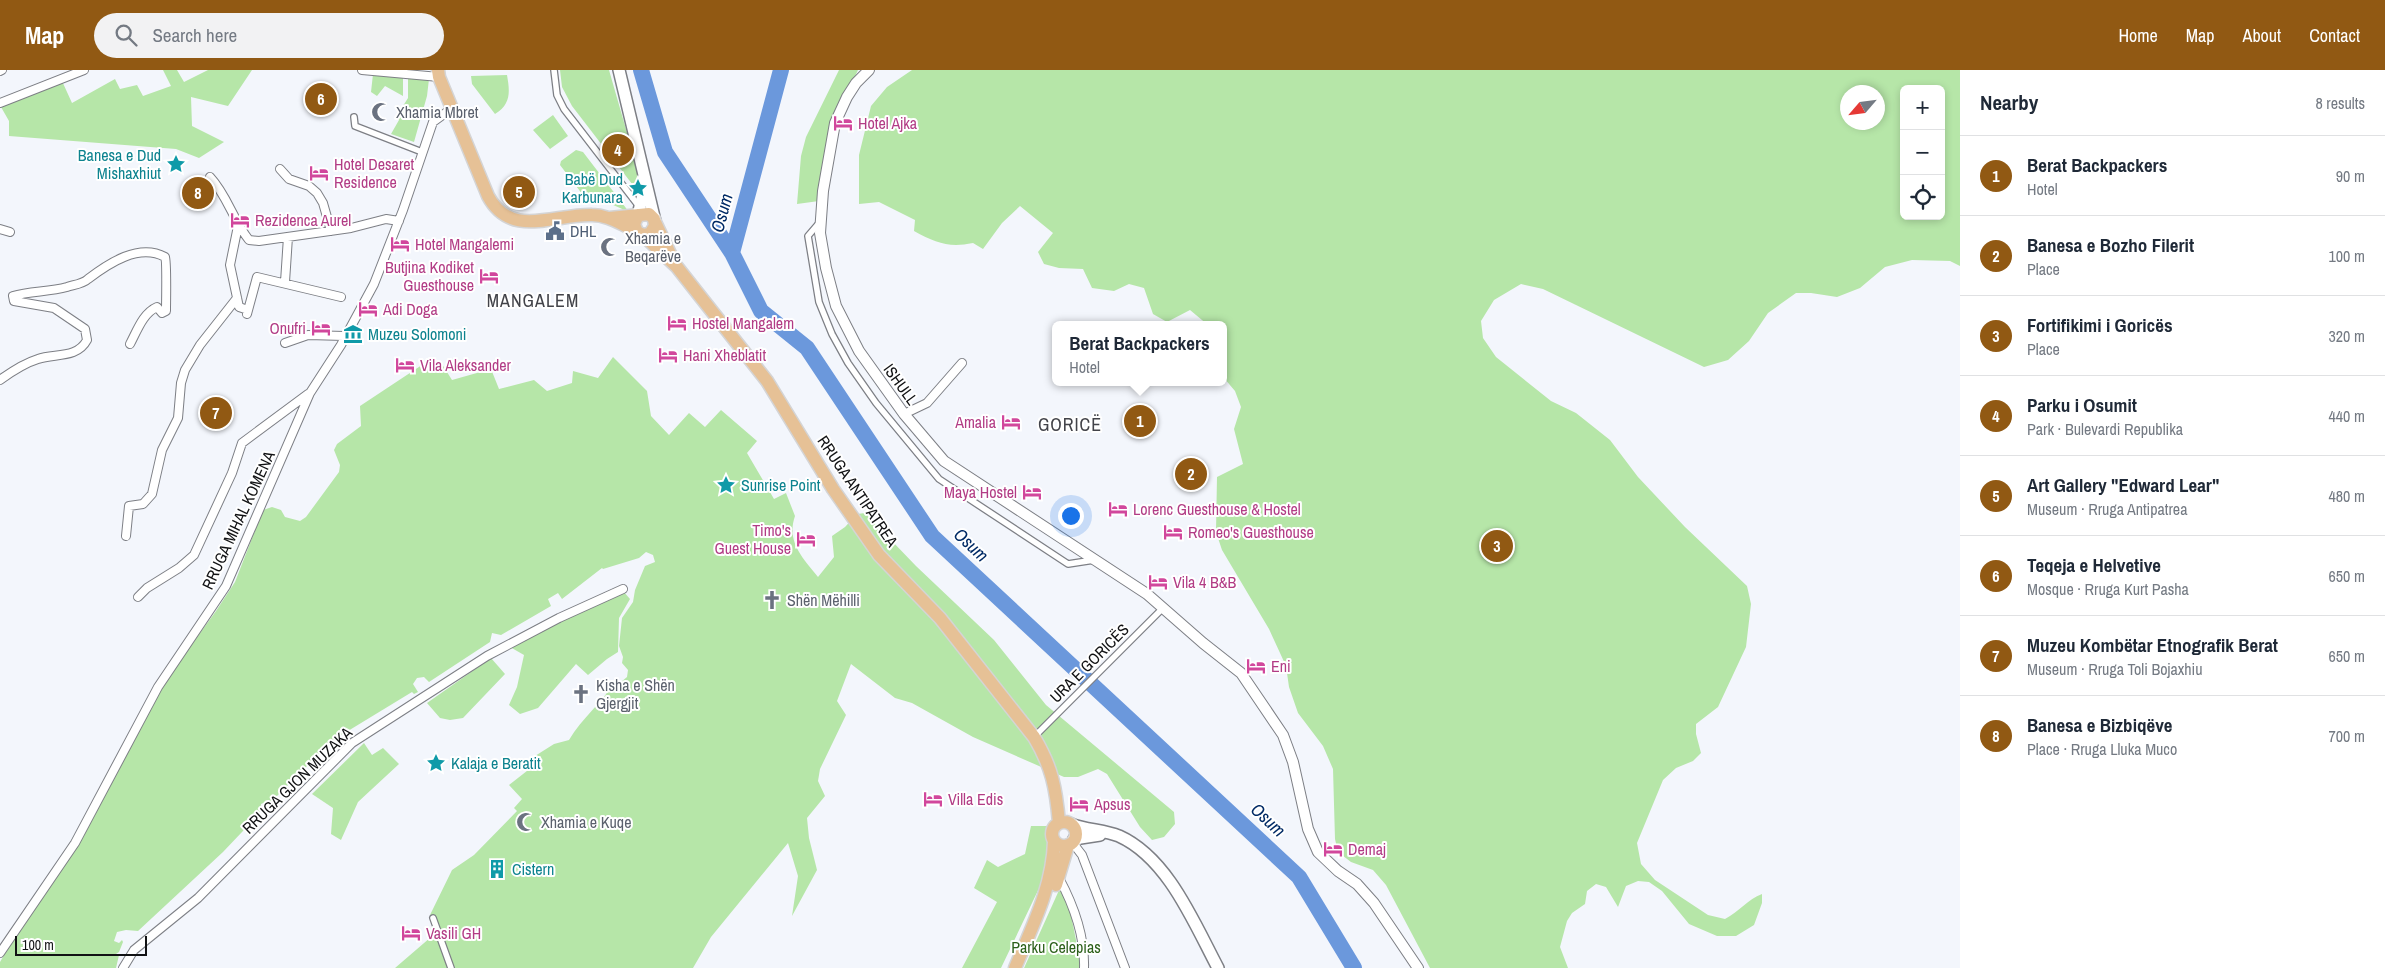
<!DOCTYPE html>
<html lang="en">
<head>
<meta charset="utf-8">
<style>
  :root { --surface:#fff; --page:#f2f2f3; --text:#1f2937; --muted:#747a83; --line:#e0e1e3; --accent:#915913 }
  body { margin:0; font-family:"Archivo Narrow",sans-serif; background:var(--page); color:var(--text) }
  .controls { position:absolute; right:15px; top:15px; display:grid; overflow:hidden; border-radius:8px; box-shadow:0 2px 8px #0003 }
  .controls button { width:45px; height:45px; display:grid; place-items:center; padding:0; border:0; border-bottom:1px solid var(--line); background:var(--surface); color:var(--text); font:25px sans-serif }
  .compass { position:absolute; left:1840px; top:15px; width:45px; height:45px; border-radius:50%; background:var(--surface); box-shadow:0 2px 8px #0003; rotate:242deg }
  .scale { position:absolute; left:15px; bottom:12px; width:132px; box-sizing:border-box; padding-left:5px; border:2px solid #111214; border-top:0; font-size:14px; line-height:18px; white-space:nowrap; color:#111214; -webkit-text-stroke:4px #fff; paint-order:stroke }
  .you { position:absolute; left:1070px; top:445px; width:18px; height:18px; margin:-12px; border:4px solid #fff; border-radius:50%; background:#1a73e8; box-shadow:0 0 0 8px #1a73e833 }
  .badge { display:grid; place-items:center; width:32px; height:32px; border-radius:50%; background:var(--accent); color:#fff; font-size:16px; font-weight:700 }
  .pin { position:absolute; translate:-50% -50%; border:2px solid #fff; box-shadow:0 1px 5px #0006 }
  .popup { position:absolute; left:1052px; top:251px; width:175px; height:65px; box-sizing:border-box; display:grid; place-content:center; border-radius:8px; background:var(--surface); filter:drop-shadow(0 1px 4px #0005); font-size:16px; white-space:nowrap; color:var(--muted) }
  .popup b { font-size:19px; color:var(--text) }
  .popup::after { content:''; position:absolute; left:50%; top:100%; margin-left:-10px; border:10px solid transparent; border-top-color:var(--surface) }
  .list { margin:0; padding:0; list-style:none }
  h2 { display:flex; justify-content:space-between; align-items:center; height:65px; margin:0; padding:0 20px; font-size:21px }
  h2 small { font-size:16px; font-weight:400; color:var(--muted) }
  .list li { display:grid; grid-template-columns:32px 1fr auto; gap:15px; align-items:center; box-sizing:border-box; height:80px; padding:0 20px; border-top:1px solid var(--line) }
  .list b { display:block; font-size:19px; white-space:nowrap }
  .list p { margin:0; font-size:16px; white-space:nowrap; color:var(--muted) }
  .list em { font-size:16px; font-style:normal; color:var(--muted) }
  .icon { flex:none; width:28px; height:28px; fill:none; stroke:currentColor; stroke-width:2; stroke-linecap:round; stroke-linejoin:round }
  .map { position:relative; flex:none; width:1960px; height:898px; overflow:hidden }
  header { display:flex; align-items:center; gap:30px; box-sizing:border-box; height:70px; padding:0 25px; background:var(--accent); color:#fff }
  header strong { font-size:24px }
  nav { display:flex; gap:28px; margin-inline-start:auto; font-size:18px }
  .search { width:350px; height:45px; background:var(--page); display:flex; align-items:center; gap:12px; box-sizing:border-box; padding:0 18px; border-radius:28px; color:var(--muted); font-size:19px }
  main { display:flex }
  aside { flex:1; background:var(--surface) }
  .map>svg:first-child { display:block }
</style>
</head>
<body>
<header>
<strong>Map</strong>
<div class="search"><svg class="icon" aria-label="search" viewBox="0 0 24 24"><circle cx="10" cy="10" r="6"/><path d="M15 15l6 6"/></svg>Search here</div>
<nav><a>Home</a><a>Map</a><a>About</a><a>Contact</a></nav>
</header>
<main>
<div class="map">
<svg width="1960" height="898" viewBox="0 0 1960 898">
  <rect width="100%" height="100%" fill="#f3f6fc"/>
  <path fill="#b6e6a8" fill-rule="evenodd" d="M 163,0 L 177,0 L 184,12 L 208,0 L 252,0 L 228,36 L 191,27 L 192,56 L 224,72 L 199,88 L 176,79 L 9,66 L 9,51 L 1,37 L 62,11 L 72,33 L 115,9 L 120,19 L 137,15 L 143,26 L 171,16 Z
    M 560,0 L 609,0 L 642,115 L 639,123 L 572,36 L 562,17 Z
    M 839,0 L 858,0 L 833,53 L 819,131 L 797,134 L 801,86 L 806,67 Z
    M 912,0 L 1960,0 L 1960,196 L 1950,191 L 1912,190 L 1885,197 L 1860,218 L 1837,227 L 1811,223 L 1796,223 L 1768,243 L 1749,271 L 1728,290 L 1704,297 L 1543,219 L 1521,214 L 1494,230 L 1481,251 L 1483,268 L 1496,287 L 1551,331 L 1576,343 L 1610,370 L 1638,407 L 1685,457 L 1747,516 L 1751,534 L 1746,577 L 1718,637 L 1696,654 L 1696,664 L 1701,683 L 1693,691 L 1676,698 L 1663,710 L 1637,773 L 1641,794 L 1655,810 L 1708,845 L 1725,849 C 1739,842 1748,829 1762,824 L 1762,833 L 1754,855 L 1736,866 L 1717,866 L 1689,854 L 1662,821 L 1649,812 L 1638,811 L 1626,816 L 1618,837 L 1606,817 L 1596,814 L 1587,821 L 1585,834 L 1572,843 L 1567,851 L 1560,877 L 1568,898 L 1430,898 L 1386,815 L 1373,800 L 1351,792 L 1338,782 L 1335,769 L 1333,699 L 1323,676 L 1298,643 L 1289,617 L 1286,596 L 1269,559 L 1222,480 L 1216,462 L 1217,407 L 1243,394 L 1234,359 L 1241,337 L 1235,321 L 1224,308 L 1224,255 L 1208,255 L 1190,240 L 1167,252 L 1153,244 L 1144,218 L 1129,214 L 1114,221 L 1092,218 L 1083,199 L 1059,198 L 1044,194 L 1038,182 L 1053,163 L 1020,136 L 1002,153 L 983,179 L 973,173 C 949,178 936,173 914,161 L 915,150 L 879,132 L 859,134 L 859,85 L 871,36 L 887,17 ZM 1904,19 L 1941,19 L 1941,146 L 1904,146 ZM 1848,22 L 1878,22 L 1878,52 L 1848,52 Z
    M 373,4 L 403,7 L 403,26 L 385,16 L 377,26 L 371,22 Z
    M 507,5 C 510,22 511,34 495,44 L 472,14 L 471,6 Z
    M 408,7 L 429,9 L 427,26 L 414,72 L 391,64 L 399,50 L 396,47 L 408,28 Z
    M 553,45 L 568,66 L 550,79 L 533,60 Z
    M 576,80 L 583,82 L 629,142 L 611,134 L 586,129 L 560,95 L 561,91 Z
    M 613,287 L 647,321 L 651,346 L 669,365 L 689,343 L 705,357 L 721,340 L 757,371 L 747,383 L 774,429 L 786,423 L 795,446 C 786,472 803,488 818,507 L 834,487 L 832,466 L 845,457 L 857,444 L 865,443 L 916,496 L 994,570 L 1046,635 L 1174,742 L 1175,754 L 1164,767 L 1152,770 L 1140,757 L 1107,704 L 1098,699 L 1078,707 L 1064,707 L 973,667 L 912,633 L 895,628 L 851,594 L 837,631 L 846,645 L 820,699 L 818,711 L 825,726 L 807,748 L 809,768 L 817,800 L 792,846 L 798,806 L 788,773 L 711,867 L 693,898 L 395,898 L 438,861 L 430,845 L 452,800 L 474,785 L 517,741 L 514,738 L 522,729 L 509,715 L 532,697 L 535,686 L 554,674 L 569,670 C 582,648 602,633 615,611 L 621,612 L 627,607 L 628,600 L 622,593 L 623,587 L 619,576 L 622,548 L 633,532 L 635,520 L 645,496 L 655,492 L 653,485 L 646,482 L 639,488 L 603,499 L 602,498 L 562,529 L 558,523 L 548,529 L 551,536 L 501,565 L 492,563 L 490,572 L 429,612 L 424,607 L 417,608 L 413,614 L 418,622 L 414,624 L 412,622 L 343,664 L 327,676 L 269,734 L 268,731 L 261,734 L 260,743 L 223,782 L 138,861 L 126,860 L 117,862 L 114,871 L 119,873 L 122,870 L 123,872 L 119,882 L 116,884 L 119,885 L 116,898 L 0,898 L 0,892 L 163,614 L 216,541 L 235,512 L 263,440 L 272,437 L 281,440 L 285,447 L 300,451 L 306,447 L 339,402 L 340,395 L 334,380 L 337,374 L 361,356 L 360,336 L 431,289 L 442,294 L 452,310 L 491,299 L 499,319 L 534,310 L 547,321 L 572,313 L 573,301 L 598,308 Z
    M 623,521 L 630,529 L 619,548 L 618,582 L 607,589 L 588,605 L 576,594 L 538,638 L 520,644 L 509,635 L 517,617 L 524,585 L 510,577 Z
    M 491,588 L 505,604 L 463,648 L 450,650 L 440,648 L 427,633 Z
    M 364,673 L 372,685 L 383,678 L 399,694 L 358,732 L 341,770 L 331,764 L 333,738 L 312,724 Z
    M 1031,756 L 1051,756 L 1043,810 L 1001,898 L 962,898 L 997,832 L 974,818 L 987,790 L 998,797 L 1025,784 Z
    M 1060,818 L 1069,835 L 1080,890 L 1079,898 L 1024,898 Z"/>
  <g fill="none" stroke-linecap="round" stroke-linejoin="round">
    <path stroke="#6b98dc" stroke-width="16" d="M 641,0 L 665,82 L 732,183
      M 781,0 L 732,183 L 761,241 L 807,278 L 932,466 L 1299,807 L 1354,898"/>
    <g stroke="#7d7f85" stroke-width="8">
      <path id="pedestrian" d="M 554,0 L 557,25 L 564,39 L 638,135
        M 354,47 L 355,56 L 422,82
        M 820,152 L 808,166 L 819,232 L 832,264 L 848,293 L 876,333 L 939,409 L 1068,494 L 1094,490
        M 1034,667 L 1164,537
        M 433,848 L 451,898"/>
    </g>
    <g stroke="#7d7f85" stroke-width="10">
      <path id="minor" d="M 362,0 L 439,7
        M 0,1 L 2,0
        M 0,33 L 84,0
        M 280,99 L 289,109 L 309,116 L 317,123 L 323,133 L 331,161
        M 210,107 C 227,125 233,150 249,170 L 259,171 L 351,158 L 386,149 L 399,151
        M 238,156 L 230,195 L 239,237 L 248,240
        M 0,159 L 10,162
        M 285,212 L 288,167
        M 247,244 L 257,207 L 341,227
        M 285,273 L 308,265 L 344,266
        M 0,310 C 11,302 25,293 38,289 C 54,283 77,289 87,270 L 85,259 L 54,238 L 14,231 L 13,226 C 30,221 49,222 67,217 C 73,215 83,214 88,209 C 109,193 139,173 165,187 C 167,191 166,232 166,241 L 162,243 L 157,237 C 143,243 137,261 130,274
        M 904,344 L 927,333 L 962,293
        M 126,466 L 129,436 L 143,434 L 152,424 L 162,380 L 178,348 L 181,313 L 185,300 L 200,275 L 237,228
        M 138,527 L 147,518 L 179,498 L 194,485 L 232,403 L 242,373 L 308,324
        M 1072,772 L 1082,785 L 1125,898
        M 1059,808 C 1073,834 1085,867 1084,898
        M 0,883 L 75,773 L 158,617 L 226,516 L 310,323 L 341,275 L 374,214 L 403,140 L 433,52 L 451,39
        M 123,898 L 134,880 L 198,828 L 352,673 L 487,586 L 559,548 L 623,519"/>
    </g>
    <g stroke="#7d7f85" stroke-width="12">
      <path id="tertiary" d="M 869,0 L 856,13 L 847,27 L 835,53 L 823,121 L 820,163 L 826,198 L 836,236 L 859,281 L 904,344 L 944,391 L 1147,524 L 1203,573 L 1241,603 L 1283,665 L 1293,692 L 1308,759 L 1318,782 L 1338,801 L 1357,814 L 1374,833 L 1418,898"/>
    </g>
    <g stroke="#7d7f85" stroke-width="14">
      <path id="secondary" d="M 619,0 L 655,151
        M 638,145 L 645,116
        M 1071,754 C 1086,760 1104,760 1119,766 C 1168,788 1194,853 1218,898
        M 1074,769 L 1100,765"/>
    </g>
    <g stroke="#d4d4d5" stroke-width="15">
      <path id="primary" d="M 438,0 L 439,7 L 488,126 C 511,169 553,144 592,145 C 608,145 620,154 635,160
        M 610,148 L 649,144 L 654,149 L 655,156 L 650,164 L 643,165 L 637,162 L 634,154 L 638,145
        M 655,152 L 673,190
        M 643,165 L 677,197 L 767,311 L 833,419 L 879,485 L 940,548 L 1034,667 C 1052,697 1056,718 1059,753
        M1052 764a12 12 0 1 1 24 0a12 12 0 1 1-24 0Z
        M 1056,815 L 1068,775
        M 1015,898 C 1032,857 1053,816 1054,771"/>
    </g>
    <use href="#pedestrian" stroke="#fff" stroke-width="5.5"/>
    <use href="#minor" stroke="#fff" stroke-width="8"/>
    <use href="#tertiary" stroke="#fff" stroke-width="10"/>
    <use href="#secondary" stroke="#fff" stroke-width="11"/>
    <use href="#primary" stroke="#e6c196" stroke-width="12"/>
  </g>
  <defs>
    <g id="mosque-bare" transform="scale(1.5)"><path d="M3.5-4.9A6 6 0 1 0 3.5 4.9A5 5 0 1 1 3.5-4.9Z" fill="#6b7280" stroke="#fff" stroke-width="2.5" paint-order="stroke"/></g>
    <g id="hotel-bare" transform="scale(1.5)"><path d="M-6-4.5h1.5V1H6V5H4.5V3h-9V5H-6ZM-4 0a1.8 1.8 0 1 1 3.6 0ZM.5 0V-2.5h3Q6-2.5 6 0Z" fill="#d1479c" stroke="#fff" stroke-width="2.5" paint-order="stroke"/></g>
    <g id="sight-bare" transform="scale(1.5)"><path d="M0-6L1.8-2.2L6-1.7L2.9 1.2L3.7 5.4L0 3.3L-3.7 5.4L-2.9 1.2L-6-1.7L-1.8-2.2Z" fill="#0f9aa8" stroke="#fff" stroke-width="2.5" paint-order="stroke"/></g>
    <g id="civic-bare" transform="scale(1.5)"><path d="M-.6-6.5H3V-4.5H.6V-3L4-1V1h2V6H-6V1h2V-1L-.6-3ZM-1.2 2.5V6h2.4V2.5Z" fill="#5c6f8a" stroke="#fff" stroke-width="2.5" paint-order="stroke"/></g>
    <g id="museum-bare" transform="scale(1.5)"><path d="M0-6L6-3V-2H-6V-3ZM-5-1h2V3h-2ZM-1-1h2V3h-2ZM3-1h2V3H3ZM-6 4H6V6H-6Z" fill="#0f9aa8" stroke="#fff" stroke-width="2.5" paint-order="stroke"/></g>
    <g id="church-bare" transform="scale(1.5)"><path d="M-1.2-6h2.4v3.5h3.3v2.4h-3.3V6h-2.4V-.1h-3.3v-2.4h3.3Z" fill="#6b7280" stroke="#fff" stroke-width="2.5" paint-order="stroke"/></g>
    <g id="building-bare" transform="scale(1.5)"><path d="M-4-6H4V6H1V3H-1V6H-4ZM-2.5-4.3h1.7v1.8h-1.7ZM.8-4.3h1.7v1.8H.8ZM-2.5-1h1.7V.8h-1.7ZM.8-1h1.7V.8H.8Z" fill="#0f9aa8" stroke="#fff" stroke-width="2.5" paint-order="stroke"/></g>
  </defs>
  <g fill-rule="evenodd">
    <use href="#mosque-bare" x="381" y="42"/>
    <use href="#hotel-bare" x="843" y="53"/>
    <use href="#sight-bare" x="176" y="94"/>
    <use href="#hotel-bare" x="319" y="103"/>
    <use href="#sight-bare" x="638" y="118"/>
    <use href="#hotel-bare" x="240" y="150"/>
    <use href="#civic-bare" x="555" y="161"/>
    <use href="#hotel-bare" x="400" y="174"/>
    <use href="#mosque-bare" x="610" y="177"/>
    <use href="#hotel-bare" x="489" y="206"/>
    <use href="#hotel-bare" x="368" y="239"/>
    <use href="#hotel-bare" x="677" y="253"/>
    <use href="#hotel-bare" x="321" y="258"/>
    <use href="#museum-bare" x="353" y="264"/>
    <use href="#hotel-bare" x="668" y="285"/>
    <use href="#hotel-bare" x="405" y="295"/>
    <use href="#hotel-bare" x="1011" y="352"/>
    <use href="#sight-bare" x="726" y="415"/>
    <use href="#hotel-bare" x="1032" y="422"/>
    <use href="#hotel-bare" x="1118" y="439"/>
    <use href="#hotel-bare" x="1173" y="462"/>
    <use href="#hotel-bare" x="806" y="469"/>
    <use href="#hotel-bare" x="1158" y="512"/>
    <use href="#church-bare" x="772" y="530"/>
    <use href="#hotel-bare" x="1256" y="596"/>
    <use href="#church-bare" x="581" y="624"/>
    <use href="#sight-bare" x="436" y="693"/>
    <use href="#hotel-bare" x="933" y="729"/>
    <use href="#hotel-bare" x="1079" y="734"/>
    <use href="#mosque-bare" x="526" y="752"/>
    <use href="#hotel-bare" x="1333" y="779"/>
    <use href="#building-bare" x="497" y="799"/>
    <use href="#hotel-bare" x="411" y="863"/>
  </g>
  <g text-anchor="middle" stroke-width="4" stroke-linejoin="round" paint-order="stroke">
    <g font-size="16" fill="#5b616d" stroke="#fff" text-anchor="start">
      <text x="396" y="48">Xhamia Mbret</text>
      <text x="625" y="174">Xhamia e<tspan x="625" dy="18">Beqarëve</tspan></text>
      <text x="787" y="536">Shën Mëhilli</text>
      <text x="596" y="621">Kisha e Shën<tspan x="596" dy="18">Gjergjit</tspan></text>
      <text x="541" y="758">Xhamia e Kuqe</text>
    </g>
    <g font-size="16" fill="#b23c85" stroke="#fff" text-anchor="start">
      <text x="858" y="59">Hotel Ajka</text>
      <text x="334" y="100">Hotel Desaret<tspan x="334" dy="18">Residence</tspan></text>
      <text x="255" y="156">Rezidenca Aurel</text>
      <text x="415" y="180">Hotel Mangalemi</text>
      <text x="474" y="203" text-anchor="end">Butjina Kodiket<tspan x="474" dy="18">Guesthouse</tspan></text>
      <text x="383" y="245">Adi Doga</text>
      <text x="692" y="259">Hostel Mangalem</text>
      <text x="306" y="264" text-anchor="end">Onufri</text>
      <text x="683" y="291">Hani Xheblatit</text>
      <text x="420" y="301">Vila Aleksander</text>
      <text x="996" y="358" text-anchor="end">Amalia</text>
      <text x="1017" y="428" text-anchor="end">Maya Hostel</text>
      <text x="1133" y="445">Lorenc Guesthouse &amp; Hostel</text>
      <text x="791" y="466" text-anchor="end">Timo's<tspan x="791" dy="18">Guest House</tspan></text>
      <text x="1188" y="468">Romeo's Guesthouse</text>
      <text x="1173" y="518">Vila 4 B&amp;B</text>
      <text x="1271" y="602">Eni</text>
      <text x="948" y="735">Villa Edis</text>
      <text x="1094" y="740">Apsus</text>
      <text x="1348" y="785">Demaj</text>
      <text x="426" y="869">Vasili GH</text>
    </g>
    <g font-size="16" fill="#0d838f" stroke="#fff" text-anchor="start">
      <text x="161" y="91" text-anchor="end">Banesa e Dud<tspan x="161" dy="18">Mishaxhiut</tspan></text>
      <text x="623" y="115" text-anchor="end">Babë Dud<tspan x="623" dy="18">Karbunara</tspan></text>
      <text x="368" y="270">Muzeu Solomoni</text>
      <text x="741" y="421">Sunrise Point</text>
      <text x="451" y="699">Kalaja e Beratit</text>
      <text x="512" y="805">Cistern</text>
    </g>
    <g font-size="16" fill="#4e5e75" stroke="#fff" text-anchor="start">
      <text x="570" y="167">DHL</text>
    </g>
    <g font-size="16" fill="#111214" stroke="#fff">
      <text transform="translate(901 314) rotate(54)" y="6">ISHULL</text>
      <text transform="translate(858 421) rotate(56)" y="6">RRUGA ANTIPATREA</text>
      <text transform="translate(238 450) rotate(-65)" y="6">RRUGA MIHAL KOMENA</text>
      <text transform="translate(1089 593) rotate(-45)" y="6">URA E GORICËS</text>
      <text transform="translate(297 710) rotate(-44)" y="6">RRUGA GJON MUZAKA</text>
    </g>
    <g font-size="16" fill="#2c601a" stroke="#fff">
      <text x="1056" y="883">Parku Celepias</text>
    </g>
    <g font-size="18" font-style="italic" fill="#002a65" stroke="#fff">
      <text transform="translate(722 143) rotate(-75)" y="6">Osum</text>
      <text transform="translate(971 475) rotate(43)" y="6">Osum</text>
      <text transform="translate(1268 750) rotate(43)" y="6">Osum</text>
    </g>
    <g font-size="18" letter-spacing="1" fill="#424349" stroke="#fff">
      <text x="533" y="237">MANGALEM</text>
      <text x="1070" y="361">GORICË</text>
    </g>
  </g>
</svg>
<div class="controls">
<button>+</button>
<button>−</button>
<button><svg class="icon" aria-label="locate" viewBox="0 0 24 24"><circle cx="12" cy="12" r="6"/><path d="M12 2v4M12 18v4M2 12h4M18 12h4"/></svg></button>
</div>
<svg class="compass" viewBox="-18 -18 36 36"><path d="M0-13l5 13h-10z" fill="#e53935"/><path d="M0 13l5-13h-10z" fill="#747a83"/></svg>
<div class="scale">100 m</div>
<div class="you"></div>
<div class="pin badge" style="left:1140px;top:351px">1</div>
<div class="popup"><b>Berat Backpackers</b>Hotel</div>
<div class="pin badge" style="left:1191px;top:404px">2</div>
<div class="pin badge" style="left:1497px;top:476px">3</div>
<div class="pin badge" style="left:618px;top:80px">4</div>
<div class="pin badge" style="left:519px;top:122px">5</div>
<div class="pin badge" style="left:321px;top:29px">6</div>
<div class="pin badge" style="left:216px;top:343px">7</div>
<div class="pin badge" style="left:198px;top:123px">8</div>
</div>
<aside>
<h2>Nearby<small>8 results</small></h2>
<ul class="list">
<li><span class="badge">1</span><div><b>Berat Backpackers</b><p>Hotel</p></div><em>90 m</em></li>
<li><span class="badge">2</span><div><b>Banesa e Bozho Filerit</b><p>Place</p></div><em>100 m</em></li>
<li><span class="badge">3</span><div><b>Fortifikimi i Goricës</b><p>Place</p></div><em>320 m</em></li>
<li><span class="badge">4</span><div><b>Parku i Osumit</b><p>Park · Bulevardi Republika</p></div><em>440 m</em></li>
<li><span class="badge">5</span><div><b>Art Gallery &quot;Edward Lear&quot;</b><p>Museum · Rruga Antipatrea</p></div><em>480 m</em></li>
<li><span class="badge">6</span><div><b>Teqeja e Helvetive</b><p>Mosque · Rruga Kurt Pasha</p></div><em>650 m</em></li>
<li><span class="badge">7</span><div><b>Muzeu Kombëtar Etnografik Berat</b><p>Museum · Rruga Toli Bojaxhiu</p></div><em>650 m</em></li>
<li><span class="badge">8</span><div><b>Banesa e Bizbiqëve</b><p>Place · Rruga Lluka Muco</p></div><em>700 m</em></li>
</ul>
</aside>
</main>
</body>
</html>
